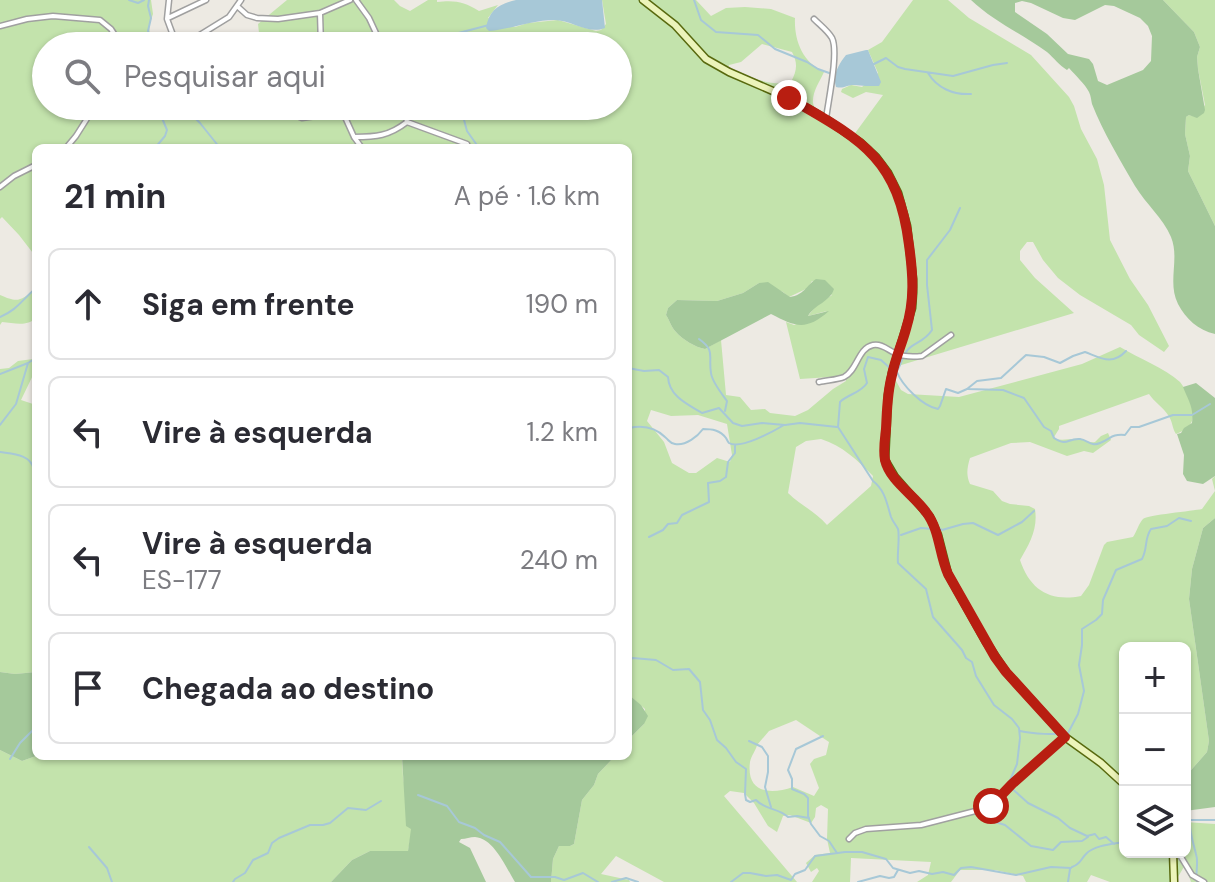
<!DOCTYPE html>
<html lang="pt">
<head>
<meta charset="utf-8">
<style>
  :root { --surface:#fff; --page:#f7f7f7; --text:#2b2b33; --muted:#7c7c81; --line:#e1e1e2 }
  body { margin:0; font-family:"DM Sans",sans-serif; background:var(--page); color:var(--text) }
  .controls { position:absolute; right:24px; bottom:24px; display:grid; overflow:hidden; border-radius:12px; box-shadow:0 2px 6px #0004 }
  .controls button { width:72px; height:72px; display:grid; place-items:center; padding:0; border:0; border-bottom:2px solid var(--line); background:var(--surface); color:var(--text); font:40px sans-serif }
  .stop { position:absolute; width:24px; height:24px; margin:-18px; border:6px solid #b81e11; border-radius:50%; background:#fff }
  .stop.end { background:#b81e11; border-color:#fff; box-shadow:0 2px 8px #0008 }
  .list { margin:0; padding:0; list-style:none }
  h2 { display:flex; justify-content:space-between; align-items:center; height:104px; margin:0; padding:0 32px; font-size:34px }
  h2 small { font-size:26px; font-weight:400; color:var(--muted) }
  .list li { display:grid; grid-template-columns:52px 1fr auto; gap:24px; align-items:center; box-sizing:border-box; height:112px; margin:0 16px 16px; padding:0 16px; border:2px solid var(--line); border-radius:12px }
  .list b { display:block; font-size:30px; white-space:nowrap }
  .list p { margin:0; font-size:26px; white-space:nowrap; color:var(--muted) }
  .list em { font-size:26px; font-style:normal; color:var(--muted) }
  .icon { flex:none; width:44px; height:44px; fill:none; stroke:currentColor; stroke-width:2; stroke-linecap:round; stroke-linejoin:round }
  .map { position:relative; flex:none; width:1215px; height:882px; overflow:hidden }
  .search { position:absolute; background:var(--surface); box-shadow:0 2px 6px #0004; left:32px; top:32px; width:600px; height:88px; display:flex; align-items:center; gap:20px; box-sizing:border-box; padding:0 28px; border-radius:44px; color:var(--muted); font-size:30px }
  .panel { position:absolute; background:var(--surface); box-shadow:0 2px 6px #0004; left:32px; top:144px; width:600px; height:616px; border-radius:12px }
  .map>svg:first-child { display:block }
</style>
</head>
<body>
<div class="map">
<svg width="1215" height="882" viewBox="0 0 1215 882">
  <rect width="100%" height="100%" fill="#edeae3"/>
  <path fill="#c3e3ac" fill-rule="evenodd" d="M 0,0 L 151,0 L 153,14 L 149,26 L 151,46 L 46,46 L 46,106 L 618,106 L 618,46 L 256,46 L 260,42 L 258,24 L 287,0 L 394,0 L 400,6 L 410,11 L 428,0 L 437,0 L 437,2 C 456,0 464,2 479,11 L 498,5 L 488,18 L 515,27 L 528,23 L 558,20 L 596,31 L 601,30 L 606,24 L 602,0 L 696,0 L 711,16 L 726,8 L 745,7 L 771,9 L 795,18 C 794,40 802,62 824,72 C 820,81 812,92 813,103 C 814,114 843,129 853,136 L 883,95 L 866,92 L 853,98 L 841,92 L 842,89 L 851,85 L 862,87 L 878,73 L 868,50 L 882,42 L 913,0 L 948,0 L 969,18 L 1031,55 L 1069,97 L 1074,106 L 1081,129 L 1097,159 L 1104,185 L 1110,240 L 1130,279 L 1148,305 L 1169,346 L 1164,352 L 1139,335 L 1131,325 L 1080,295 L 1058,278 L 1043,260 L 1033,242 L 1027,242 L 1020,251 L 1020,260 L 1035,278 L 1074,313 L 898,366 L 895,379 L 901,390 L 908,394 L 959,397 L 1082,364 L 1120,347 C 1138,358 1165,368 1180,382 C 1186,389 1194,407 1193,417 C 1192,426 1184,431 1176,434 C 1172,428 1173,422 1168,415 C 1163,407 1154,402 1149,394 L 1059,426 L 1059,429 L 1054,437 L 1056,439 C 1064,441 1071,438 1079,439 C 1086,440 1088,443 1095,442 L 1101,436 L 1108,433 L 1111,440 L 1093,453 L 1084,451 L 1067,456 L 1030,442 L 1011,443 L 970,458 C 967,468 966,475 970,484 L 993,491 L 1002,501 L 1010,504 L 1029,506 L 1035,509 C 1038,529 1030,543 1020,560 C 1030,590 1050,602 1081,596 L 1089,585 L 1104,545 L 1107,542 L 1133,537 C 1137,531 1139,523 1143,519 C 1147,515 1193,511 1202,509 L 1215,491 L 1212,479 L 1215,476 L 1215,518 L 1203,528 L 1192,569 L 1189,599 L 1209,741 L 1207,752 L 1185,777 L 1185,648 L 1125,648 L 1125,852 L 1185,852 L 1185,822 L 1215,824 L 1215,882 L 1191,882 L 1185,865 L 1175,882 L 1110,882 L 1091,875 L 1087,882 L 1026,882 L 1023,876 L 995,870 L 960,870 L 951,882 L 917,882 L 928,875 L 931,862 L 851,858 L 850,882 L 812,882 L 819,871 L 817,868 L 811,872 L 806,863 L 815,855 L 830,853 L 827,839 L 828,809 L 821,805 L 816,808 L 815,817 L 811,823 L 790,815 L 783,816 L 777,832 L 768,826 L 754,803 L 744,793 L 730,791 L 724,796 L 797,882 L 664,882 L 616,856 L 601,874 L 629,880 L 630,882 L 551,882 L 553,859 L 559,846 L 570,846 L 574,844 L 582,800 L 594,785 L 598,774 L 615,756 L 628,756 L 628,740 L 644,724 L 645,709 L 628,694 L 628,148 L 36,148 L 36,257 L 19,235 L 2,217 L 0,219 ZM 762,44 L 792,52 C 798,63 797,71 791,82 C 771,88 747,75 728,68 L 729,65 L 741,62 ZM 812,281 L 832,295 L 815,307 L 808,316 L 827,311 L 794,325 L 786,322 L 800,379 L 846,376 L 846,381 L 833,389 L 808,410 L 795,416 L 770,413 L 765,409 L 751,410 L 740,397 L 726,395 L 721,340 L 705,349 C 695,347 683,340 676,332 C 671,327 670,321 666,315 L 668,308 L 677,300 L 717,301 L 743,293 L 759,283 L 783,292 L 789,297 L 808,288 ZM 651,410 L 671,416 L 698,415 L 727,424 L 732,455 L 730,462 L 717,458 L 696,473 L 689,473 L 672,463 L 664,442 L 647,421 ZM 821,439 C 843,446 857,460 873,476 L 871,486 L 827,525 C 815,511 800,505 788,493 L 796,447 L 806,441 ZM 796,720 L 829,742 L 826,755 L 814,759 L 810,764 L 819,788 L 814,796 L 793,787 C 770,795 746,793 750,762 C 751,756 756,750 757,745 L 769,731 Z
    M 1163,0 L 1215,0 L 1215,226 L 1188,171 L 1190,156 L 1185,134 L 1186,117 L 1189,115 L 1197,117 L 1205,105 L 1198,69 L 1197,57 L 1200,47 L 1194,32 Z
    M 36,289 L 36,318 C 27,327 14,323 2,322 L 0,325 L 0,295 C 18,303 20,301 36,289 Z
    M 36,344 L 36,369 L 21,400 L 36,405 L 36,672 L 15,674 L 0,672 L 0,369 L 9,368 L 18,361 L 33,359 L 35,357 Z
    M 0,750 L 22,761 L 36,756 L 402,756 L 403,777 L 412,829 L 408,851 L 370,851 L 352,860 L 331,882 L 0,882 Z"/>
  <path fill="#a5c99b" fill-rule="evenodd" d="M 971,0 L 1163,0 L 1194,32 L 1200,47 L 1197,57 L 1198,69 L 1205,110 L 1204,113 L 1197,118 L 1189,115 L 1186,117 L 1185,134 L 1190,156 L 1188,171 L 1215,226 L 1215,334 C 1198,330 1186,319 1178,304 C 1167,282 1180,259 1171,237 C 1163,218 1146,204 1135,186 C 1120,160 1103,132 1092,104 C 1091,100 1091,96 1089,92 C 1085,84 1075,75 1069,68 L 1067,70 C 1059,65 1054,58 1047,52 C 1022,34 993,21 971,0 ZM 1022,1 L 1031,3 L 1063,18 L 1075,20 L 1105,5 L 1114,6 L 1140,18 L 1148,26 L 1152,36 L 1151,61 L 1143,70 L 1107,85 L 1098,81 L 1093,64 L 1089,59 L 1068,54 L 1047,34 L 1015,12 L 1015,3 Z
    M 816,279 L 825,280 L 834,289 C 830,302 815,304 808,316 L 829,311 C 806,331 796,327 771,314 L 705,349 C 695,347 683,340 676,332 C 671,327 670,321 666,315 L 668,308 L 677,300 L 717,301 L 743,293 L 759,283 L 768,282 L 790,297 C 804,295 806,286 816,279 Z
    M 1196,383 L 1215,398 L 1215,476 L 1203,484 L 1187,481 L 1183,474 L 1184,455 L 1177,434 L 1181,433 L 1184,428 L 1192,423 C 1194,407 1188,400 1183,387 Z
    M 1215,518 L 1215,807 L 1185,811 L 1185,777 L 1207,752 L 1209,741 L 1189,599 L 1192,569 L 1203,528 Z
    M 0,672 L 15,674 L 36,672 L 36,756 L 22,761 L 0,750 Z
    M 628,694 L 641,705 L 648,716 L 644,724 L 628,740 Z
    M 402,756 L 615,756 L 598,774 L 594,785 L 582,800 L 574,844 L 570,846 L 559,846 L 553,859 L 551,882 L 515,882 C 506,868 494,838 475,837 C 470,837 466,839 461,839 L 459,842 L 470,848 L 486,882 L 331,882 L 352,860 L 370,851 L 408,851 L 411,829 L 406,826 Z"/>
  <path fill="#a7c8d7" d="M 516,0 L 602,0 L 605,28 C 588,35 572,20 554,20 C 532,20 512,29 489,31 L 486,28 C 489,10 499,4 516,0 Z
    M 866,50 L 868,50 L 881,82 L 879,86 C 870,86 862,86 854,85 C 846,85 844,89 836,87 C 832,75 839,64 846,55 Z"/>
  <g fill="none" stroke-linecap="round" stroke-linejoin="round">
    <path stroke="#a7c8d7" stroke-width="2" d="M 129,0 L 138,3 L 144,0
      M 149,0 L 148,6 L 151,18 L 148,31 L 153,46
      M 694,0 L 701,20 L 716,32 L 758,35 L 775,49 L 807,62 L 818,69 L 832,74
      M 436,46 L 447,36 L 489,25
      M 872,65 L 886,58 L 898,67 L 905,69 L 953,76 L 993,65 L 1007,63
      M 928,73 C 937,88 953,95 971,94
      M 183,106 L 200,123 L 220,148
      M 456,106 L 463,116 L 467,131 L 479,148
      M 155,148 L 165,136 L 167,130 L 157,106
      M 0,317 C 17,310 22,300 36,288
      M 699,339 C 716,351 708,356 711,373 C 712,382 722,394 727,401 L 725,411
      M 628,368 L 644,371 L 659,370 L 668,377 C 669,396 687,404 702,413 L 719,408 L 733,423 L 742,426 L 762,423 L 785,425 L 800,423 L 837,427
      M 891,369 L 881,360 L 868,357 L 864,369 L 867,383 C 861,393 848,394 840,402 L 838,427 L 873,481 C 885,490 887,504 891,517 C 893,522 896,525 898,529 C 900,536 897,554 898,563 L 926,589 L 933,617 L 962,650 L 966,658 L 972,662 L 976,676 L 994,705 L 1012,719 L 1019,728 L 1020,738 L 1017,764 L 1008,785 L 1028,803 L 1058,818 L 1070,828 L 1087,836 L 1095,834 L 1099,839 L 1106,837 L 1114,844
      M 897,371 C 901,365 902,358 906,352 C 911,343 924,343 932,330 L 927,285 L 927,260 L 950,230 L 960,208
      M 897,372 C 902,385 922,406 938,409 L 940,406 L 946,389 L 958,393 L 967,389 L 977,381 L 1001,378 L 1026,355 L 1044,357 L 1060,363 L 1073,356 L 1085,352 C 1101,358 1112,366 1126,351
      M 0,374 L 28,363 L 36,358
      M 968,389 L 1003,390 L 1024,398 L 1044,427 L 1051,431 L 1054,438 C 1068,447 1067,438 1080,439 C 1088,440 1091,447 1100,443 C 1112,438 1111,434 1125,435 L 1131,427 L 1139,427 L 1173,415 L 1192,415 L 1210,404
      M 0,425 L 16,404 L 28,363
      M 629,428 C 642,425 655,427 665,437 C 670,441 669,443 675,444 C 686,446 698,436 703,429 C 712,429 720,430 726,438 C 727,440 728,442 729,443 C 740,450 774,431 784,425
      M 0,452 C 13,454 30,454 34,469 C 36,476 34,483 36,489
      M 939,528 L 942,530 L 963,524 L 973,523 L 998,535 L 1022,522 L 1034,511
      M 901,535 L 921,528 L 933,529
      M 649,537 L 663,530 L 668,524 L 677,523 L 682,515 L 709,502 L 708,483 L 720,481 L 726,477 L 728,462 L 735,453 L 735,446
      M 628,660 L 633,658 L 656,660 L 673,670 L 689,669 L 700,682 L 703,710 L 710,720 L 717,740 L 726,748 L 736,762 L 746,769 L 745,794 L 746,800 L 750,802 L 756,800 C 765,810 779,808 788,817 L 797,816 L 809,818
      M 1020,731 C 1033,734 1056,735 1068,733 L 1078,714 L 1084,691 L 1079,665 L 1082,645 L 1082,629 L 1096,620 L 1102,614 L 1103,600 L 1116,570 L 1142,559 C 1148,548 1144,539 1151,529 L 1167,526 L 1179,518 L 1191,521
      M 823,736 L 796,749 L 788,770 L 792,779 L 792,789 L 804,794 L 808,798 L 808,816 L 811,824 L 820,836 L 829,841 L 837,853
      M 749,741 L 762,747 L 768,756 L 768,772 L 765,787 L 771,807
      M 10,759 L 20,743 L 36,727
      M 418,795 L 447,806 L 459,822 L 475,828 L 484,835 L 500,842 L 531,877 L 555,877 L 564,880 L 583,873 L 598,882
      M 979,817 L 1005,825 L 1031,846 L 1053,850 L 1061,842 L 1082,841 L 1088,837
      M 1190,819 C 1189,832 1193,841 1196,854 C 1199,863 1195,872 1197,882
      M 1185,820 L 1215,820
      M 89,847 L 107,868 L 112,882
      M 1072,867 C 1081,864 1080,860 1086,854 C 1094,845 1114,844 1125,842
      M 233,882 L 235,879 L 245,873 L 253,860 L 268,853 L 272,843 L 279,838 L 310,825 L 323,825 L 330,823 L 348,808 L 366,810 L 381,801
      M 612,882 L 626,878 L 638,882
      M 731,882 L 743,873 L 750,873 L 766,876 L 777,875 L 791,880 L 795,874 L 805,870 L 815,856 L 845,852 L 862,852 L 886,859 L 893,868 L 910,873 L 919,871 L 932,874 L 943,872 L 954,875 L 961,868 L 971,867 L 1016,875 L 1051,867 L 1071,868
      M 858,882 L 880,876 L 889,878 L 894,877 L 898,870
      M 1068,882 L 1070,869"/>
    <g stroke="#a0a0a0" stroke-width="7">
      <path id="minor" d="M 169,0 L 167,19 L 177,46
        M 356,0 L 369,18 L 382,46
        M 237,6 L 247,15 L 257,18 L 278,19 L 320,13 L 350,0
        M 320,13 L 321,46
        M 168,18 L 206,0
        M 814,19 C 820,25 828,31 832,38 C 839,52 828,102 826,119
        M 0,26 L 27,19 L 53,16 L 100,20 L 111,29 L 122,46
        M 182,46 L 229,17 L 241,0
        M 297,106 L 295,111 L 297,116 L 302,118 L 343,112
        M 340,106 L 354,137 L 362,148
        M 404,106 L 407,122
        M 354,137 C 376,137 389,136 407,122 L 467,144
        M 66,148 L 76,136 L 95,106
        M 0,187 L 14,176 L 36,165
        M 819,382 C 827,380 837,380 844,377 C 857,371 858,348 873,345 C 882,343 889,351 897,354 C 905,357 913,357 922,356 L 951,335
        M 849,839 L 855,833 L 866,829 L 921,825 L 987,808 L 1065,737
        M 1178,852 L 1192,875 L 1204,882"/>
    </g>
    <g stroke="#58690e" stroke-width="9">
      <path id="secondary" d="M 643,0 L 675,25 L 706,59 L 729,72 L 789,98 L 826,119 L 861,143 L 876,157 L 888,173 L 898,193 L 907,226 L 913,279 L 913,293 L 912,308 L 892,373 L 888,395 L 885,460 L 895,477 L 930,517 L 938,535 L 948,574 L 986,642 L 1006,672 L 1065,737 L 1101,763 L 1125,785
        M 1173,852 L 1174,882"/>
    </g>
    <use href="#minor" stroke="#fff" stroke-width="4"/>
    <use href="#secondary" stroke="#ecf4ba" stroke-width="6"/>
  </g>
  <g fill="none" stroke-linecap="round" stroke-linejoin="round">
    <path stroke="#b81e11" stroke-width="10" d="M 789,98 C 860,139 898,157 909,245 C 913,274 915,300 906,329 C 902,344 895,359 892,375 C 887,393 887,411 886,429 C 885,439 883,450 885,460 C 890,481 914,495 926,512 C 940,530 939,554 948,574 L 995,657 L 1006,672 L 1065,737 L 1012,784 L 991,806"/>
  </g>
</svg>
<div class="controls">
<button>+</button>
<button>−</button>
<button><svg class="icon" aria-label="layers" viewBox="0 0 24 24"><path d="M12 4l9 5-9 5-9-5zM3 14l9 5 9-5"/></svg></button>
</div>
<div class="stop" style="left:991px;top:806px"></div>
<div class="stop end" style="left:789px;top:98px"></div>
<div class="search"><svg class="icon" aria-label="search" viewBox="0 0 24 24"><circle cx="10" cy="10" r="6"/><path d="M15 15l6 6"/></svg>Pesquisar aqui</div>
<section class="panel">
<h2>21 min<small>A pé · 1.6 km</small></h2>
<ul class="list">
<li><svg class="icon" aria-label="ahead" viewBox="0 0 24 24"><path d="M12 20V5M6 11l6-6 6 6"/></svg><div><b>Siga em frente</b></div><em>190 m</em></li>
<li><svg class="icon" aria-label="left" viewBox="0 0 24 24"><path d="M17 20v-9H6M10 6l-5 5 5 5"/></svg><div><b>Vire à esquerda</b></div><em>1.2 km</em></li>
<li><svg class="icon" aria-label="left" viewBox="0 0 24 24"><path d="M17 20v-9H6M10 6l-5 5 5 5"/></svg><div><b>Vire à esquerda</b><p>ES-177</p></div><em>240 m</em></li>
<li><svg class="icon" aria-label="arrive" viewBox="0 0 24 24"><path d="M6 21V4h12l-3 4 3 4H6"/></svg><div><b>Chegada ao destino</b></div></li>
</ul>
</section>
</div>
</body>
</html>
